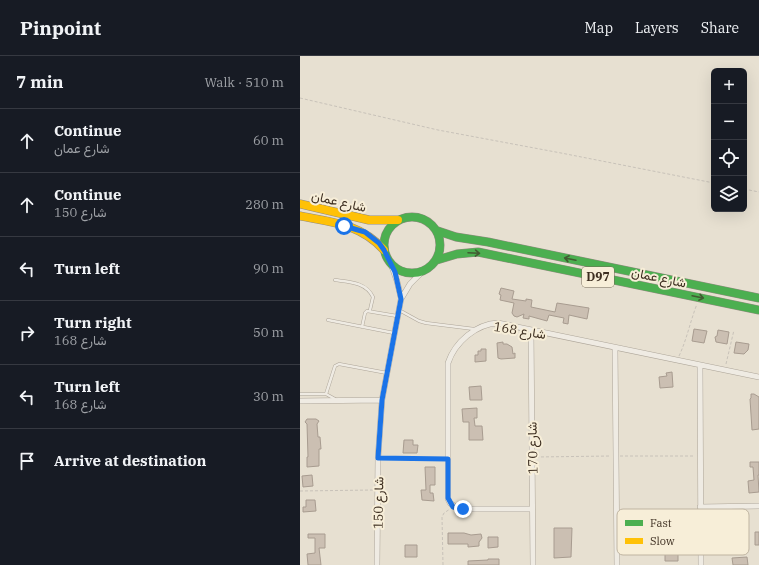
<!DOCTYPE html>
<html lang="en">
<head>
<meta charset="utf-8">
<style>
  :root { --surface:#171b24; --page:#242831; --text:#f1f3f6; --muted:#9ea1a6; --line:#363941 }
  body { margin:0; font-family:"IBM Plex Serif",Vazirmatn,serif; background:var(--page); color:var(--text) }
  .controls { position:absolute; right:12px; top:12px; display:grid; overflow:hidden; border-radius:6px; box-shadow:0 4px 16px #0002 }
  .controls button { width:36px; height:36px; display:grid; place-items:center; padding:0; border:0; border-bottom:1px solid var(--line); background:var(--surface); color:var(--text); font:20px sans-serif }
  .stop { position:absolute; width:12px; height:12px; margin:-9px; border:3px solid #1a73e8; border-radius:50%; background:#fff }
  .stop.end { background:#1a73e8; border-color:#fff; box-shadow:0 1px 4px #0008 }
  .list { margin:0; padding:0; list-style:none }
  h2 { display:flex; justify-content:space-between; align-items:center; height:52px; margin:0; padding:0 16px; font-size:17px }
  h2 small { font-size:13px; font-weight:400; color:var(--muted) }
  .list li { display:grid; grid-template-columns:26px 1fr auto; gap:12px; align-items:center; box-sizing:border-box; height:64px; padding:0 16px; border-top:1px solid var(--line) }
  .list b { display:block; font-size:15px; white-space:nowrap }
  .list p { margin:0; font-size:13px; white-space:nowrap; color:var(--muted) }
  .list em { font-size:13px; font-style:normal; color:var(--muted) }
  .icon { flex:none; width:22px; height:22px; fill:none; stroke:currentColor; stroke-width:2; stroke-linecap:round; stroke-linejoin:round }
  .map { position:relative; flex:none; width:459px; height:509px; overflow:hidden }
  header { display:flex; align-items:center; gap:24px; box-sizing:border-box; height:56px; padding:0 20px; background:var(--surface); border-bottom:1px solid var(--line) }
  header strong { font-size:19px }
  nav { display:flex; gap:22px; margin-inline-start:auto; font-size:14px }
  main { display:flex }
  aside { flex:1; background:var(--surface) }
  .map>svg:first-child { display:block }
</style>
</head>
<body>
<header>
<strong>Pinpoint</strong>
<nav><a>Map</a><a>Layers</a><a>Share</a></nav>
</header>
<main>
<aside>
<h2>7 min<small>Walk · 510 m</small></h2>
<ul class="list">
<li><svg class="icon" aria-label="ahead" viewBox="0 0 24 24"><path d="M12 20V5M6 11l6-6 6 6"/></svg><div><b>Continue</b><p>شارع عمان</p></div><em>60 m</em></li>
<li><svg class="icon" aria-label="ahead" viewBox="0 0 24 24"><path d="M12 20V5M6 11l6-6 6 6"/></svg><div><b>Continue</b><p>شارع 150</p></div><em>280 m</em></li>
<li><svg class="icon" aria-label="left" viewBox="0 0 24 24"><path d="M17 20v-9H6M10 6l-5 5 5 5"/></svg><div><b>Turn left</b></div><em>90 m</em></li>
<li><svg class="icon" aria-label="right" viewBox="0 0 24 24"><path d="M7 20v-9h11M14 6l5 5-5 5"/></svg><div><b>Turn right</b><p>شارع 168</p></div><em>50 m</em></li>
<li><svg class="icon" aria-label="left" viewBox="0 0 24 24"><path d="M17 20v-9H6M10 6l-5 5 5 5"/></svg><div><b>Turn left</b><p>شارع 168</p></div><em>30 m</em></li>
<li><svg class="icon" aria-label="arrive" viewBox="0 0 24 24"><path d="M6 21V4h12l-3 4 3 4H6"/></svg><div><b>Arrive at destination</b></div></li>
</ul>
</aside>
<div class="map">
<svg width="459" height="509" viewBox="0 0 459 509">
  <rect width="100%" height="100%" fill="#e7e0d1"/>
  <path fill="#cbbfb2" stroke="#a89c90" d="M 201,232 L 214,235 L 212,243 L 226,245 L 226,243 L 232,244 L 231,251 L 255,256 L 257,247 L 289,252 L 287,263 L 269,259 L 268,268 L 263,267 L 264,262 L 249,259 L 247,265 L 229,260 L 229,263 L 223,262 L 224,258 L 217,261 L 214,260 L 212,257 L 214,247 L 200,244 L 201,239 L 199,238 Z
    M 394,273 L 407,275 L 404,287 L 392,285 Z
    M 418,274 L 429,276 L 427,288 L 416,286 L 415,281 L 417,280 Z
    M 203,286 L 203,288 L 207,288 L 212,291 L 213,298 L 215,297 L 215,302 L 201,303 L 198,302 L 197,287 Z
    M 436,286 L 449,288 L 448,294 L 444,298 L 434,297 Z
    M 181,293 L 186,293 L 186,305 L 175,306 L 175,299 L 178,299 L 178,295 L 181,295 Z
    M 372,316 L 373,331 L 360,332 L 359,321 L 367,320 L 366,317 Z
    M 181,330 L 182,344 L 170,344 L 169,331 Z
    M 451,338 L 454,338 L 459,341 L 459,373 L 452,374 L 450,343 L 451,342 Z
    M 177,352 L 177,362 L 174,362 L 175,370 L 182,370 L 183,384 L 169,384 L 169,366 L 163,366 L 162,353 Z
    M 7,363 L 16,363 L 19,365 L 17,368 L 18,381 L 20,381 L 21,393 L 19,393 L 19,410 L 7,411 L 7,401 L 8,401 L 7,368 L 5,366 Z
    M 104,384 L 113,384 L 113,389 L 118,389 L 117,397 L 103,397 Z
    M 450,406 L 459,406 L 459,419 L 458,419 L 459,436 L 449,437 L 448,425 L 454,424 L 453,411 L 450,411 Z
    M 125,411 L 135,411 L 135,429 L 130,429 L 130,437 L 133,437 L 134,445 L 122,444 L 121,434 L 126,434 Z
    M 12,419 L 13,430 L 3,431 L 2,420 Z
    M 6,444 L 15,444 L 16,455 L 3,456 L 3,451 L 6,451 Z
    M 363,470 L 372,470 L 372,478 L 374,480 L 375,491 L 378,491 L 378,505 L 365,505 L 365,491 L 367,491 L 366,475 L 363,473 Z
    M 254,472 L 272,472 L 271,501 L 254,502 Z
    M 455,476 L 459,476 L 459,489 L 455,489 Z
    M 148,477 L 164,477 L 171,479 L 181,478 L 182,482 L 179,486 L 179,490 L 168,491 L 168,488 L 148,488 Z
    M 8,478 L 25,478 L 25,492 L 19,492 L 21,509 L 8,509 L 7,498 L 15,497 L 15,482 L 8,482 Z
    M 188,481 L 198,481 L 198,491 L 188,492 Z
    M 105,489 L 117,489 L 117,501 L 105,501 Z
    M 447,501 L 448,509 L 433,509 L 432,502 Z
    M 188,503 L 199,503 L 199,509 L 168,509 L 168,505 L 188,504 Z"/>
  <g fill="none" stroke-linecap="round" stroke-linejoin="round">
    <g stroke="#ada599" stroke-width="3.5">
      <path id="lane" d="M 35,224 C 49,226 66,226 73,241 L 70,254
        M 99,254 L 119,265 L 126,267 L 174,273
        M 28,264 L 94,277
        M 62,271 L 65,257 L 67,255 L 97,260
        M 0,338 L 26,338 L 35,343
        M 26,338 L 35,310 L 39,308 L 87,317"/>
    </g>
    <g stroke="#ada599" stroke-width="6">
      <path id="street" d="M 91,208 L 97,225 L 101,242
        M 231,275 L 233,509
        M 315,292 L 317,509
        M 400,309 L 401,509
        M 0,345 L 82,344
        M 400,451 L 459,450
        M 232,453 L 158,453 L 150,447 L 148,443 L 148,307 C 155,286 176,268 198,267 L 459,321
        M 77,509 L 78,402 L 82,344 L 101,243 L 110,228 L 122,216"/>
    </g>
    <g stroke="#928b80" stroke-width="9">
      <path id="fast" d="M84 189a28 28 0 1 1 56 0a28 28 0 1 1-56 0Z
        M 138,175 L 156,181 L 188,186 L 459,242
        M 137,204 L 157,198 L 178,196 L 459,254"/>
    </g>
    <g stroke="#928b80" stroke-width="9">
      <path id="slow" d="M 0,148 L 69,164 L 98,164
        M 0,160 C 32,166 61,168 84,194"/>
    </g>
    <path stroke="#c8c2b9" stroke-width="1" stroke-dasharray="3 2" stroke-linecap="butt" d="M 0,42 L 138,74 L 261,97 L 414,127
      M 444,133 L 459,136
      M 379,300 C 387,283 390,266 397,248
      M 426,308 L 434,274
      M 320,400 L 395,400
      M 236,401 L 311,400
      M 83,403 L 144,403
      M 0,435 L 73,434
      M 143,509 L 142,461 L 144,457 L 150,453"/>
    <use href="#lane" stroke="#efebe3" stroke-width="2.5"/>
    <use href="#street" stroke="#efebe3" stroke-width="5"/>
    <use href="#fast" stroke="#4caf50" stroke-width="8"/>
    <use href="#slow" stroke="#ffc107" stroke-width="8"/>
  </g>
  <defs><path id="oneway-shaft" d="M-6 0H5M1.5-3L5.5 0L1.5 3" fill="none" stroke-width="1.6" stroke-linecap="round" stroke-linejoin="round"/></defs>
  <g stroke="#425b31">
    <use href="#oneway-shaft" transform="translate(174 197) rotate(3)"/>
    <use href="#oneway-shaft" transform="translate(270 203) rotate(-168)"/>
    <use href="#oneway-shaft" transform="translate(398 241) rotate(12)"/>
  </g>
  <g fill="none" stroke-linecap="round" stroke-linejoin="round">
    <path stroke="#1a73e8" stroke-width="5" d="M 44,170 L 65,176 L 79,187 L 84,194 L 95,216 L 101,243 L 82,344 L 78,402 L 148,403 L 148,442 L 153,451 L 163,453"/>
  </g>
  <g text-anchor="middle" stroke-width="4" stroke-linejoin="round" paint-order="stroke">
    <rect fill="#f7eed8" stroke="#756857" stroke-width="1" x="282" y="211" width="32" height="20" rx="3"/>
    <g font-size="12" font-weight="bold" fill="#3d2e20">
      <text x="298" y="225">D97</text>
    </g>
    <g font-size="13" fill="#3d2e20" stroke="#f7eed8">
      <text transform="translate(39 145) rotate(13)" y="5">شارع عمان</text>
      <text transform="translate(359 221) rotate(12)" y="5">شارع عمان</text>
      <text transform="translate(220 274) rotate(9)" y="5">شارع 168</text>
      <text transform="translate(232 392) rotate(-91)" y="5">شارع 170</text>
      <text transform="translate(78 447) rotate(-89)" y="5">شارع 150</text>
    </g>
  </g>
  <rect x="317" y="453" width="132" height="46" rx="6" fill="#f7eed8" stroke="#bfb4a1" stroke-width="1"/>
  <rect x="325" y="464" width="18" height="6" fill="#4caf50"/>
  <rect x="325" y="482" width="18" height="6" fill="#ffc107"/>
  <g font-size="11" fill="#3d2e20">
    <text x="350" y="471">Fast</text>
    <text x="350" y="489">Slow</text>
  </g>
</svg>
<div class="controls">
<button>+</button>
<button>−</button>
<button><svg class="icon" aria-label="locate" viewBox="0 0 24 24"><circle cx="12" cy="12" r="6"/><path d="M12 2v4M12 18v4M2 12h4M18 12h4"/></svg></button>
<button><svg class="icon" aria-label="layers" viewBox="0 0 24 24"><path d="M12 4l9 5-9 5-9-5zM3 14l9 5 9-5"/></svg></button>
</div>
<div class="stop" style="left:44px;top:170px"></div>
<div class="stop end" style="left:163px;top:453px"></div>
</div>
</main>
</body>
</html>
